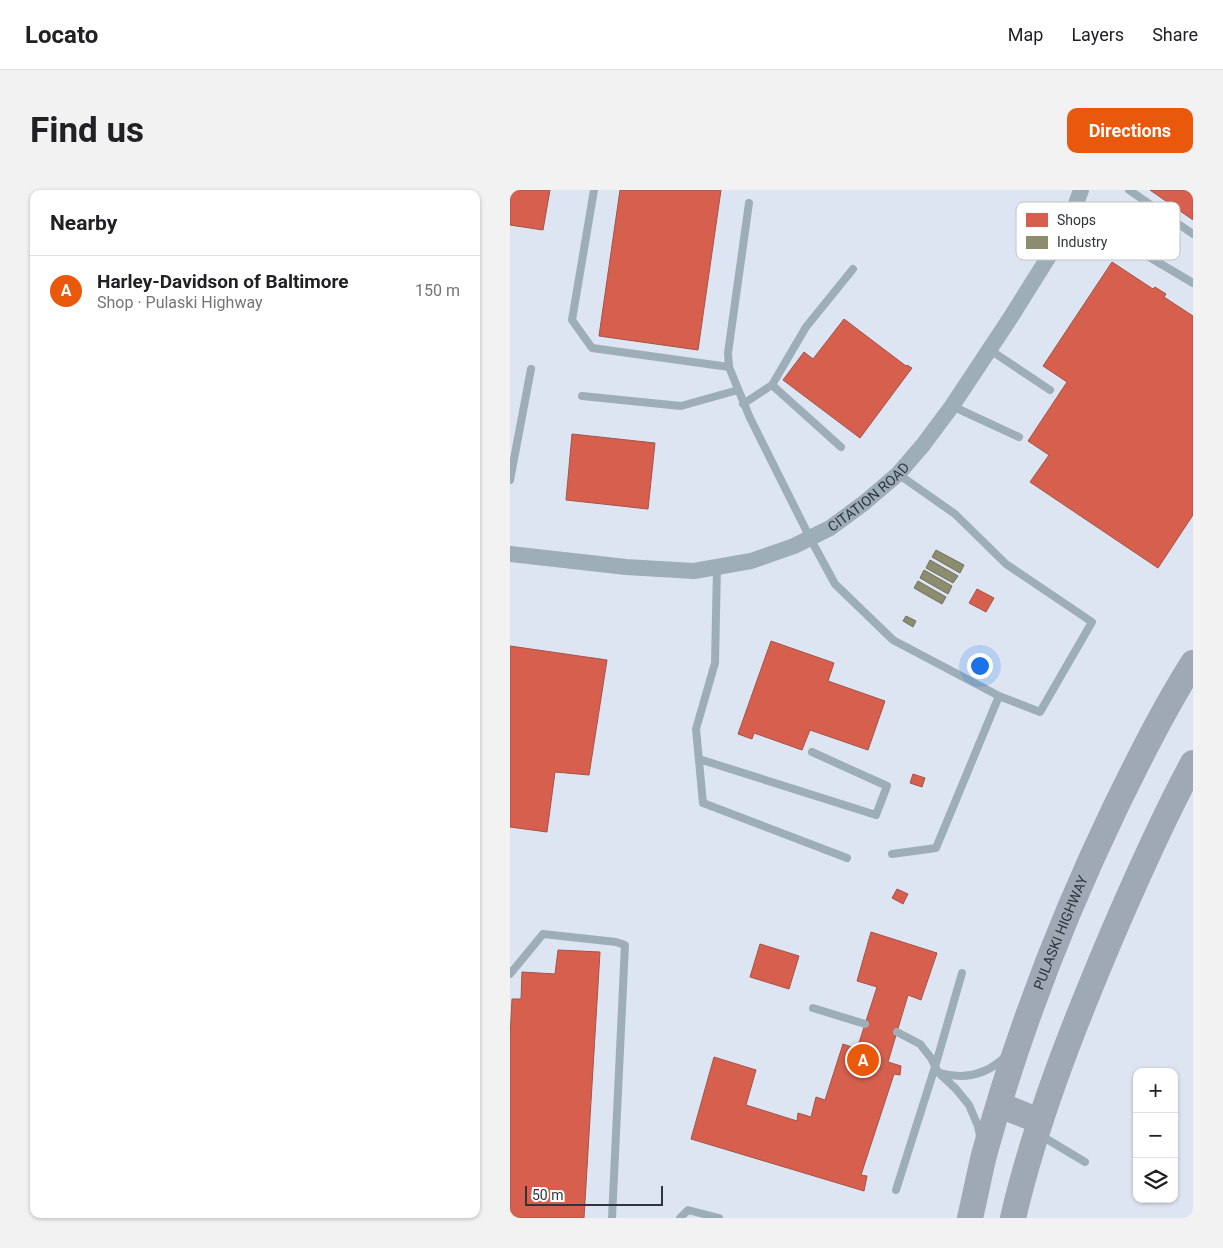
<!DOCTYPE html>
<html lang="en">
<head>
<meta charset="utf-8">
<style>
  :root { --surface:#fff; --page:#f2f2f2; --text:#202124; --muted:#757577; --line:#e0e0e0; --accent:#ea580c }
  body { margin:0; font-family:Roboto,sans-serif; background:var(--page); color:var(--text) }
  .controls { position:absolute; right:15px; bottom:15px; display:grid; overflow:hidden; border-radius:10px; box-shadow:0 1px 4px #0004 }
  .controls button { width:45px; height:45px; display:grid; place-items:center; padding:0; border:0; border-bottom:1px solid var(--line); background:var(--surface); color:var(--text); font:25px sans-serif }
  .scale { position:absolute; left:15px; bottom:12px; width:138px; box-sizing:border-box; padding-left:5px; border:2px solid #2f343d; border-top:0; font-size:14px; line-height:18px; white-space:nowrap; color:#2f343d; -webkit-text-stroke:4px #fff; paint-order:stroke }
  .you { position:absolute; left:469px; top:475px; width:18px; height:18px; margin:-12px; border:4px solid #fff; border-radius:50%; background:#1a73e8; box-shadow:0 0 0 8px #1a73e833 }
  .badge { display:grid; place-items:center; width:32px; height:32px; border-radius:50%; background:var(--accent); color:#fff; font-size:16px; font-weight:700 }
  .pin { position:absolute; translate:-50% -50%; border:2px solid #fff; box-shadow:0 1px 5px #0006 }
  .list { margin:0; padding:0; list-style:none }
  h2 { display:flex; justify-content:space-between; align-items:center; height:65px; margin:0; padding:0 20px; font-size:21px }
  h2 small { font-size:16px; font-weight:400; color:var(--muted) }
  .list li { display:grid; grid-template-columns:32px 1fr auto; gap:15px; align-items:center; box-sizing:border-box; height:70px; padding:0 20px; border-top:1px solid var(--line) }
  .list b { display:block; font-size:19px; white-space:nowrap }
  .list p { margin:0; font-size:16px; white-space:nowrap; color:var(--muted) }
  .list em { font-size:16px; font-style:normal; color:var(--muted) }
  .icon { flex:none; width:28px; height:28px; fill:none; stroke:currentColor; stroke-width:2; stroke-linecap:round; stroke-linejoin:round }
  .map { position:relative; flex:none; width:683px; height:1028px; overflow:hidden; border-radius:10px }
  header { display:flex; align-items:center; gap:30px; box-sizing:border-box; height:70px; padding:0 25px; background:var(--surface); border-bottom:1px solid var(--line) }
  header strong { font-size:24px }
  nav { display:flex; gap:28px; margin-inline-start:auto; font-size:18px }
  .intro { display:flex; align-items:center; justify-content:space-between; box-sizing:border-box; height:120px; padding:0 30px }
  h1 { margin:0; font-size:35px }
  .button { padding:12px 22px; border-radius:10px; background:var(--accent); color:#fff; font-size:18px; font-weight:700 }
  main { display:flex; gap:30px; padding:0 30px }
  aside { flex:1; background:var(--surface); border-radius:10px; box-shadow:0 1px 4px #0004 }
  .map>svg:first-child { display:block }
</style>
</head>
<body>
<header>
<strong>Locato</strong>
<nav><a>Map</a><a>Layers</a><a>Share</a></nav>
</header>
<div class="intro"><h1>Find us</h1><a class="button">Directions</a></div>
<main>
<aside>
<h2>Nearby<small></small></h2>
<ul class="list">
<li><span class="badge">A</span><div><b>Harley-Davidson of Baltimore</b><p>Shop · Pulaski Highway</p></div><em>150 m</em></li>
</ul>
</aside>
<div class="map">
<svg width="683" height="1028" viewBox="0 0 683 1028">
  <rect width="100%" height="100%" fill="#dee5f2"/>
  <path fill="#d6604d" stroke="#a45348" d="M 0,0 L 40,0 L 33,40 L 0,35 Z
    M 110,0 L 211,0 L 188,160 L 89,146 Z
    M 640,0 L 683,0 L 683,30 Z
    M 602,72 L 643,99 L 645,97 L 656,104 L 654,107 L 683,126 L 683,325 L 648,378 L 520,292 L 539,265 L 518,251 L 557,192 L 533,176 Z
    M 334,129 L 396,176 L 397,175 L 402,178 L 350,248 L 273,190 L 294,162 L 303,169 Z
    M 62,244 L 145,253 L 138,319 L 56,310 Z
    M 467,399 L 484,408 L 476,422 L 459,413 Z
    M 261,451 L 324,473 L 318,491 L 375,511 L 358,560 L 300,540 L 292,560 L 244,543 L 242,549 L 228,544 Z
    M 0,456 L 97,470 L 79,585 L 45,582 L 37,642 L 0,637 Z
    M 403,584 L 415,588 L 412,597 L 400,593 Z
    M 387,699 L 398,704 L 393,714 L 382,708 Z
    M 361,742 L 427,763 L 411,810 L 398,805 L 378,872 L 391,876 L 390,885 L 384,884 L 351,985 L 357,986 L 354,1001 L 181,949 L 204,867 L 246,880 L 236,915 L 287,931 L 288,923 L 301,927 L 306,907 L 315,910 L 333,854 L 347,859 L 367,797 L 347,791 Z
    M 250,754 L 289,766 L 279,799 L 240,787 Z
    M 48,760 L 90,762 L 74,1028 L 0,1028 L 0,847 L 2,809 L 11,809 L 12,782 L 45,784 Z"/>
  <path fill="#8c8c6e" stroke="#70725f" d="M 426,360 L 454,375 L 450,383 L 422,367 Z
    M 420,370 L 448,386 L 443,393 L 416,378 Z
    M 414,380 L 442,396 L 438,404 L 410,388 Z
    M 408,391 L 436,407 L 432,414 L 404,398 Z
    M 396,426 L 406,431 L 403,437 L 393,431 Z"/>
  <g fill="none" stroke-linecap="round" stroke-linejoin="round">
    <path stroke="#9daeb9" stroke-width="8" d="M 84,0 L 62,130 L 82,158 L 219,177
      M 619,0 L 683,44
      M 239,13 L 218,163 L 219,177 L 240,228 L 300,348 L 325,394 L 383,450 L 489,506 L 426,658 L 382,664
      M 563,22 L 683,93
      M 480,160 L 540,200
      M 262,195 L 296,137 L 343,79
      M 72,206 L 171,216 L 228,200
      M 233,214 L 262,195 L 331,257
      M 442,216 L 509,247
      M 388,284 L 445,324 L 496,374 L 582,432 L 530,522 L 489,506
      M 0,290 L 21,179
      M 207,377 L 205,473 L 186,539 L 193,613 L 337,668
      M 189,569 L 366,625 L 377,596 L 302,562
      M 0,784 L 33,744 L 106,752 L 115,755 L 102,1028
      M 303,818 L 355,834
      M 387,842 L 410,854 L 421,868 L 428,882 L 446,899 L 459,915 L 468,936 L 470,946
      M 430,883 C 455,890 476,885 495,867
      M 530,945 L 575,972
      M 386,1000 L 425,877 L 452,783
      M 170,1028 L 178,1020 L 209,1028"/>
    <path stroke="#9daeb9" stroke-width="16" id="s1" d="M 0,364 L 116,377 L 184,381 L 241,371 L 284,356 L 320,338 L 354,313 L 388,284 L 413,255 L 442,216 L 499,130 L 541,63 L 563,22 L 571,0"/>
    <g stroke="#9ea9b4" stroke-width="26">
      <path d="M 489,915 L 530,931"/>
      <path id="s2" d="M 460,1028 C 465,1007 469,986 474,965 C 507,845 552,728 606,616 C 630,567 654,519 683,473"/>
      <path d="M 503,1028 C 526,930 563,837 602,745 C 627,687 653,628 683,573"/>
    </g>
  </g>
  <g text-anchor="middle" stroke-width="5" stroke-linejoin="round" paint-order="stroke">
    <g font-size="14" fill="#2f343d" stroke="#fff">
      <text dy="5" stroke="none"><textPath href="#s1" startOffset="378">CITATION ROAD</textPath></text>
      <text dy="5" stroke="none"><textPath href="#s2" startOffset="300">PULASKI HIGHWAY</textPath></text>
    </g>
  </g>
  <rect x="506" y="12" width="164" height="58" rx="8" fill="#fff" stroke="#c1c2c5" stroke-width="1"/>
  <rect x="516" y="23" width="22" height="14" fill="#d6604d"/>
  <rect x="516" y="46" width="22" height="13" fill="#8c8c6e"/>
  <g font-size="14" fill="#2f343d">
    <text x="547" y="35">Shops</text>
    <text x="547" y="57">Industry</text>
  </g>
</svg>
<div class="controls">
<button>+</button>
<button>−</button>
<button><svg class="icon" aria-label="layers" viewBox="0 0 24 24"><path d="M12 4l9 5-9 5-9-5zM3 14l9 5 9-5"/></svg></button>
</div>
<div class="scale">50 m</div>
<div class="you"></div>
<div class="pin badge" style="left:353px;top:870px">A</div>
</div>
</main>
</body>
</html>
